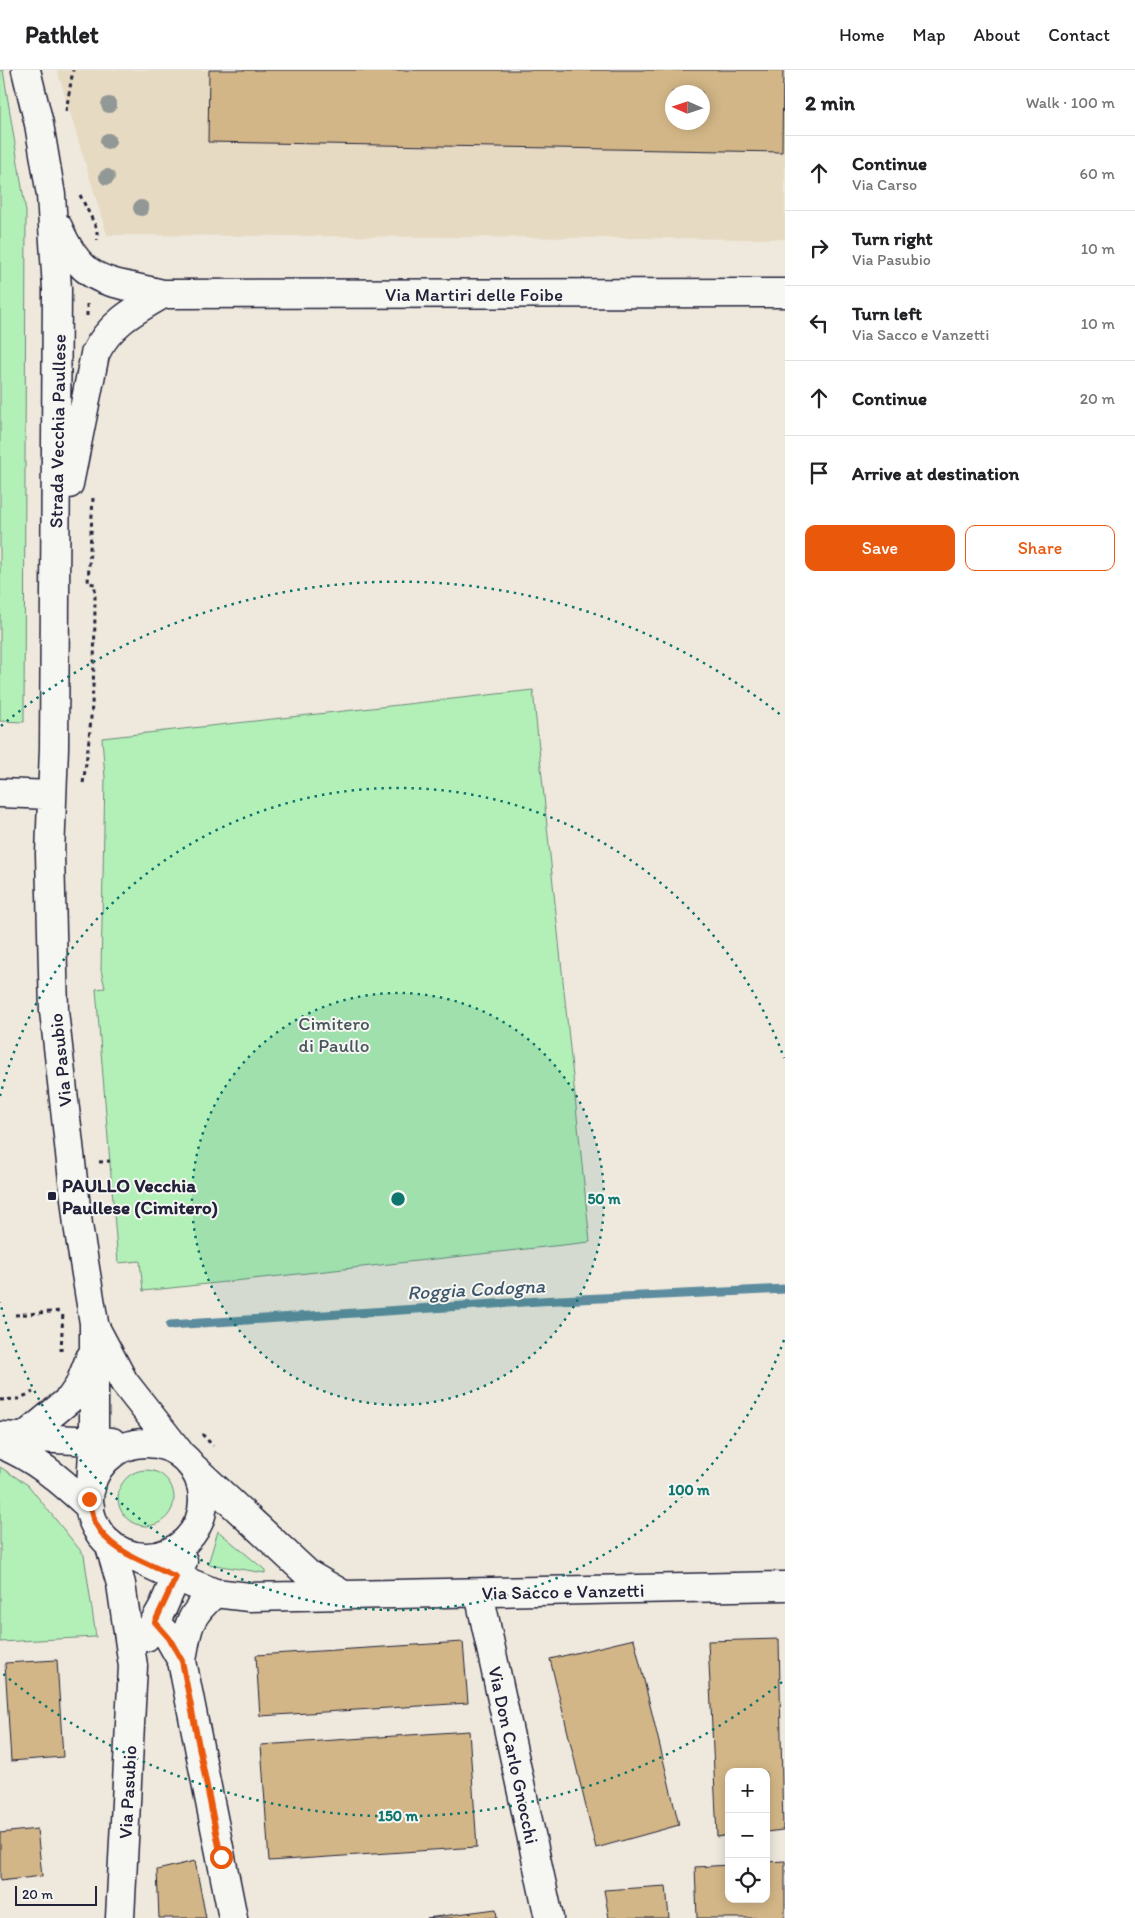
<!DOCTYPE html>
<html lang="en">
<head>
<meta charset="utf-8">
<style>
  :root { --surface:#fff; --page:#f6f6f6; --text:#202124; --muted:#757577; --line:#e0e0e0; --accent:#ea580c }
  body { margin:0; font-family:Itim,sans-serif; background:var(--page); color:var(--text) }
  .controls { position:absolute; right:15px; bottom:15px; display:grid; overflow:hidden; border-radius:10px; box-shadow:0 2px 12px #0003 }
  .controls button { width:45px; height:45px; display:grid; place-items:center; padding:0; border:0; border-bottom:1px solid var(--line); background:var(--surface); color:var(--text); font:25px sans-serif }
  .compass { position:absolute; left:665px; top:15px; width:45px; height:45px; border-radius:50%; background:var(--surface); box-shadow:0 2px 12px #0003; rotate:273deg }
  .scale { position:absolute; left:15px; bottom:12px; width:82px; box-sizing:border-box; padding-left:5px; border:2px solid #22223b; border-top:0; font-size:14px; line-height:18px; white-space:nowrap; color:#22223b; -webkit-text-stroke:4px #f6f6f2; paint-order:stroke }
  .stop { position:absolute; width:15px; height:15px; margin:-11px; border:4px solid #ea580c; border-radius:50%; background:#fff }
  .stop.end { background:#ea580c; border-color:#fff; box-shadow:0 1px 5px #0008 }
  .list { margin:0; padding:0; list-style:none }
  h2 { display:flex; justify-content:space-between; align-items:center; height:65px; margin:0; padding:0 20px; font-size:21px }
  h2 small { font-size:16px; font-weight:400; color:var(--muted) }
  .list li { display:grid; grid-template-columns:32px 1fr auto; gap:15px; align-items:center; box-sizing:border-box; height:75px; padding:0 20px; border-top:1px solid var(--line) }
  .list b { display:block; font-size:19px; white-space:nowrap }
  .list p { margin:0; font-size:16px; white-space:nowrap; color:var(--muted) }
  .list em { font-size:16px; font-style:normal; color:var(--muted) }
  .actions { display:flex; gap:10px; padding:15px 20px }
  .actions a { flex:1; padding:11px 0; border:1px solid var(--accent); border-radius:10px; text-align:center; font-size:18px; color:var(--accent) }
  .actions .main { background:var(--accent); color:#fff }
  .icon { flex:none; width:28px; height:28px; fill:none; stroke:currentColor; stroke-width:2; stroke-linecap:round; stroke-linejoin:round }
  .map { position:relative; flex:none; width:785px; height:1848px; overflow:hidden }
  header { display:flex; align-items:center; gap:30px; box-sizing:border-box; height:70px; padding:0 25px; background:var(--surface); border-bottom:1px solid var(--line) }
  header strong { font-size:24px }
  nav { display:flex; gap:28px; margin-inline-start:auto; font-size:18px }
  main { display:flex }
  aside { flex:1; background:var(--surface) }
  .map>svg:first-child { display:block }
</style>
</head>
<body>
<header>
<strong>Pathlet</strong>
<nav><a>Home</a><a>Map</a><a>About</a><a>Contact</a></nav>
</header>
<main>
<div class="map">
<svg width="785" height="1848" viewBox="0 0 785 1848">
  <rect width="100%" height="100%" fill="#efe9dd"/>
  <filter id="ink" filterUnits="userSpaceOnUse"><feTurbulence type="fractalNoise" baseFrequency=".02" numOctaves="2"/><feDisplacementMap in="SourceGraphic" scale="10" xChannelSelector="R" yChannelSelector="G"/><feConvolveMatrix kernelMatrix="1 2 1 2 8 2 1 2 1" color-interpolation-filters="sRGB"/></filter>
  <g filter="url(#ink)">
    <path fill="#e6dac3" fill-rule="evenodd" d="M 57,0 L 785,0 L 785,169 L 107,165 ZM 672,22 L 702,22 L 702,52 L 672,52 Z"/>
    <path fill="#b3f0b7" stroke="#6a8979" d="M 0,0 L 3,0 L 26,142 L 24,652 L 0,651 Z
      M 533,620 L 590,1172 L 143,1221 L 140,1191 L 118,1193 L 96,919 L 105,918 L 101,900 L 105,708 L 102,668 Z
      M 0,1397 L 28,1415 L 84,1485 L 96,1567 L 0,1572 Z
      M118 1428a28 28 0 1 1 56 0a28 28 0 1 1-56 0Z
      M 218,1461 L 265,1500 L 265,1503 L 208,1494 Z"/>
    <g fill="none" stroke-linecap="round" stroke-linejoin="round">
      <path stroke="#5d8c9e" stroke-width="9" d="M 170,1255 L 539,1231 L 785,1219"/>
    </g>
    <path fill="#d2b687" stroke="#22223b" fill-rule="evenodd" d="M 209,0 L 783,0 L 782,82 L 208,72 ZM 672,22 L 702,22 L 702,52 L 672,52 Z
      M 634,1569 L 679,1755 L 596,1778 L 550,1589 Z
      M 779,1569 L 783,1760 L 766,1762 L 766,1702 L 729,1702 L 729,1765 L 717,1767 L 708,1571 Z
      M 463,1572 L 468,1633 L 260,1646 L 256,1585 Z
      M 57,1590 L 63,1687 L 11,1691 L 5,1593 Z
      M 469,1661 L 477,1777 L 269,1791 L 261,1675 Z
      M 37,1759 L 42,1806 L 0,1811 L 0,1763 Z
      M 195,1791 L 206,1848 L 159,1848 L 157,1800 Z
      M 785,1791 L 785,1848 L 697,1848 L 695,1797 L 729,1795 L 729,1829 L 766,1829 L 766,1792 Z
      M 666,1816 L 669,1848 L 609,1848 L 604,1820 Z
      M 496,1839 L 497,1848 L 427,1848 Z"/>
    <g fill="none" stroke-linecap="round" stroke-linejoin="round">
      <g stroke="#22223b" stroke-width="31">
        <path id="minor" d="M 26,0 L 39,54 L 51,125 L 57,219 L 54,678 L 50,784 L 54,941 L 78,1155 L 94,1253 L 94,1361 L 91,1418
          M 58,157 C 83,216 107,210 163,224 L 785,223
          M 69,414 L 95,284 C 109,254 135,240 163,224
          M 0,723 L 51,725
          M 97,1261 L 124,1312 L 179,1382
          M 0,1366 L 112,1372
          M 24,1367 L 70,1329 L 79,1316 L 90,1288
          M89 1430a57 57 0 1 1 114 0a57 57 0 1 1-114 0Z
          M 0,1374 C 36,1388 62,1412 90,1437
          M 195,1399 L 309,1505 L 342,1524
          M 109,1473 L 121,1514 L 133,1596 L 120,1848
          M 128,1484 L 176,1507 L 215,1523 L 249,1527 L 785,1516
          M 479,1523 L 549,1848
          M 155,1552 L 169,1568 L 182,1591 L 233,1848
          M 146,1567 L 163,1537 L 183,1491
          M 182,1591 C 187,1558 188,1546 215,1523"/>
      </g>
      <path stroke="#22223b" stroke-width="3" stroke-dasharray="4 4" stroke-linecap="butt" d="M 66,41 L 73,0
        M 80,125 L 97,159 L 97,170
        M 87,246 L 87,232
        M 83,713 C 94,648 95,580 95,514 L 88,513 L 93,428
        M 99,1092 L 110,1091
        M 15,1245 L 62,1241
        M 61,1281 L 63,1241
        M 0,1330 L 18,1329 L 33,1322
        M 202,1364 L 213,1376"/>
      <use href="#minor" stroke="#f6f6f2" stroke-width="28"/>
    </g>
    <g fill="#929895">
      <circle cx="109" cy="35" r="8"/>
      <circle cx="108" cy="71" r="8"/>
      <circle cx="107" cy="107" r="8"/>
      <circle cx="141" cy="138" r="8"/>
    </g>
  </g>
  <g fill="none" stroke-linecap="round" stroke-linejoin="round" filter="url(#ink)">
    <path stroke="#ea580c" stroke-width="6" d="M 89,1429 C 92,1477 138,1488 176,1507 L 155,1552 L 169,1568 L 182,1591 L 221,1787"/>
  </g>
  <circle cx="398" cy="1129" r="206" fill="#0f766e" fill-opacity=".12"/>
  <g fill="none" stroke="#0f766e" stroke-width="2.5" stroke-dasharray="2.5 5">
    <circle cx="398" cy="1129" r="206"/>
    <path d="M784 1270A411 411 0 0 1 0 1232M0 1026A411 411 0 0 1 784 988"/>
    <path d="M782 1612A617 617 0 0 1 1 1602M1 656A617 617 0 0 1 782 646"/>
  </g>
  <rect fill="#22223b" stroke="#f6f6f2" stroke-width="2" x="47" y="1121" width="10" height="10" rx="2.5"/>
  <g text-anchor="middle" stroke-width="4" stroke-linejoin="round" paint-order="stroke">
    <g font-size="19" fill="#22223b" stroke="#f6f6f2">
      <text x="474" y="231">Via Martiri delle Foibe</text>
      <text transform="translate(57 361) rotate(-89)" y="7">Strada Vecchia Paullese</text>
      <text transform="translate(60 990) rotate(-96)" y="7">Via Pasubio</text>
      <text transform="translate(563 1521) rotate(-1)" y="7">Via Sacco e Vanzetti</text>
      <text transform="translate(514 1685) rotate(78)" y="7">Via Don Carlo Gnocchi</text>
      <text transform="translate(127 1722) rotate(-87)" y="7">Via Pasubio</text>
    </g>
    <g font-size="19" fill="#46565a" stroke="#f6f6f2">
      <text x="334" y="960">Cimitero<tspan x="334" dy="22">di Paullo</tspan></text>
    </g>
    <g font-size="19" font-weight="bold" fill="#22223b" stroke="#f6f6f2" text-anchor="start">
      <text x="62" y="1122">PAULLO Vecchia<tspan x="62" dy="22">Paullese (Cimitero)</tspan></text>
    </g>
    <g font-size="20" font-style="italic" fill="#3f576d" stroke="#f6f6f2">
      <text transform="translate(476 1219) rotate(-3)" y="7">Roggia Codogna</text>
    </g>
  </g>
  <circle cx="398" cy="1129" r="8" fill="#0f766e" stroke="#f6f6f2" stroke-width="2.5"/>
  <g font-size="15" text-anchor="middle" font-weight="bold" fill="#0f766e" stroke="#f6f6f2" stroke-width="4" stroke-linejoin="round" paint-order="stroke">
    <text x="604" y="1134">50 m</text>
    <text x="689" y="1425">100 m</text>
    <text x="398" y="1751">150 m</text>
  </g>
</svg>
<div class="controls">
<button>+</button>
<button>−</button>
<button><svg class="icon" aria-label="locate" viewBox="0 0 24 24"><circle cx="12" cy="12" r="6"/><path d="M12 2v4M12 18v4M2 12h4M18 12h4"/></svg></button>
</div>
<svg class="compass" viewBox="-18 -18 36 36"><path d="M0-13l5 13h-10z" fill="#e53935"/><path d="M0 13l5-13h-10z" fill="#757577"/></svg>
<div class="scale">20 m</div>
<div class="stop" style="left:221px;top:1787px"></div>
<div class="stop end" style="left:89px;top:1429px"></div>
</div>
<aside>
<h2>2 min<small>Walk · 100 m</small></h2>
<ul class="list">
<li><svg class="icon" aria-label="ahead" viewBox="0 0 24 24"><path d="M12 20V5M6 11l6-6 6 6"/></svg><div><b>Continue</b><p>Via Carso</p></div><em>60 m</em></li>
<li><svg class="icon" aria-label="right" viewBox="0 0 24 24"><path d="M7 20v-9h11M14 6l5 5-5 5"/></svg><div><b>Turn right</b><p>Via Pasubio</p></div><em>10 m</em></li>
<li><svg class="icon" aria-label="left" viewBox="0 0 24 24"><path d="M17 20v-9H6M10 6l-5 5 5 5"/></svg><div><b>Turn left</b><p>Via Sacco e Vanzetti</p></div><em>10 m</em></li>
<li><svg class="icon" aria-label="ahead" viewBox="0 0 24 24"><path d="M12 20V5M6 11l6-6 6 6"/></svg><div><b>Continue</b></div><em>20 m</em></li>
<li><svg class="icon" aria-label="arrive" viewBox="0 0 24 24"><path d="M6 21V4h12l-3 4 3 4H6"/></svg><div><b>Arrive at destination</b></div></li>
</ul>
<div class="actions"><a class="main">Save</a><a>Share</a></div>
</aside>
</main>
</body>
</html>
